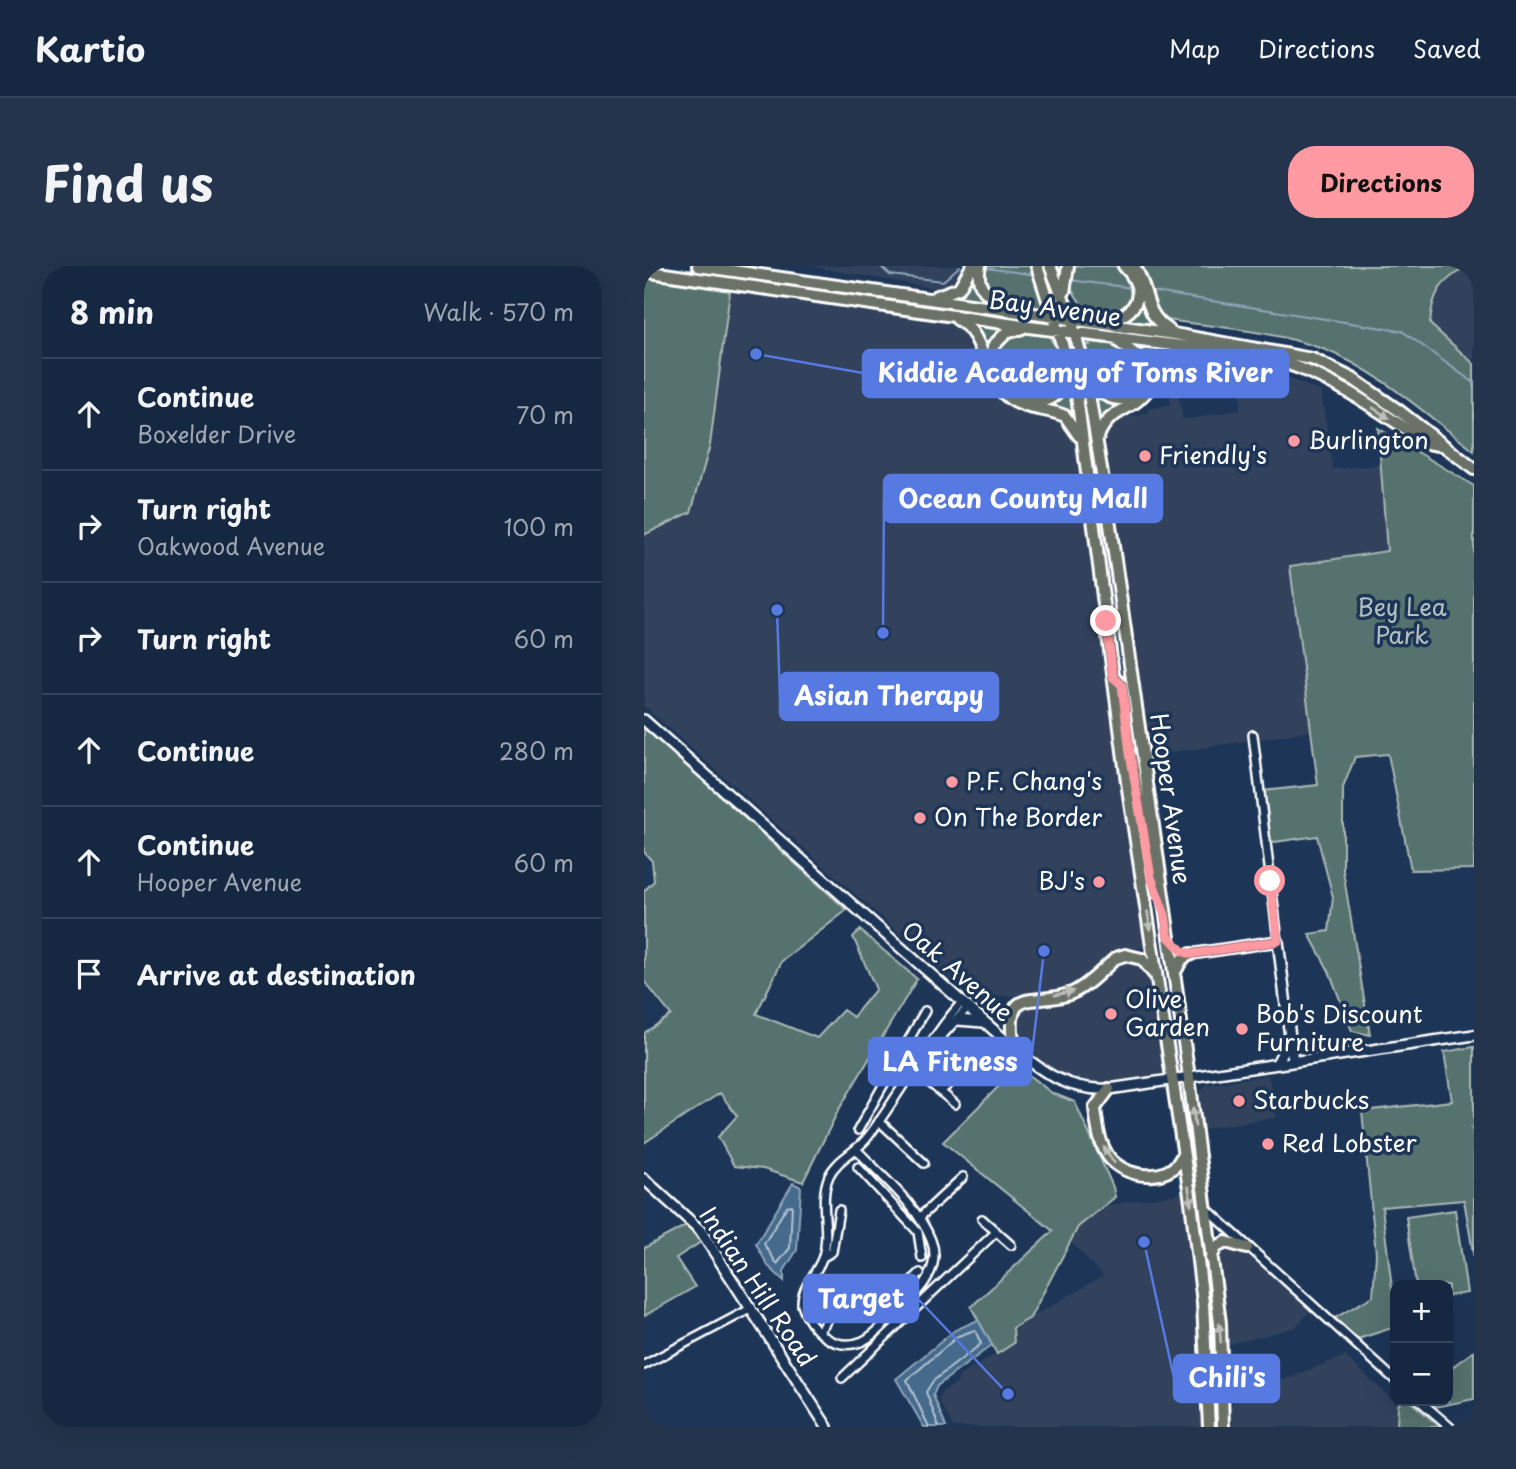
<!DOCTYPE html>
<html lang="en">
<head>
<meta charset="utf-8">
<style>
  :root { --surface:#162841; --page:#23344c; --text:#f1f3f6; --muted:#9ea6b1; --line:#35445a; --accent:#ff9aa2 }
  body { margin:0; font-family:"Playpen Sans",sans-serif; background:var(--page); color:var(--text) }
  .controls { position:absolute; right:21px; bottom:21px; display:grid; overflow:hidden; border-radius:14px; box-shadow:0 7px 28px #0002 }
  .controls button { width:63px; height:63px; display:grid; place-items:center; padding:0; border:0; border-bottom:2px solid var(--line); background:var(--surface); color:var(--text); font:35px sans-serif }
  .stop { position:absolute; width:21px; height:21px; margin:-16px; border:5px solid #ff9aa2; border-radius:50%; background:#fff }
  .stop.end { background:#ff9aa2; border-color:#fff; box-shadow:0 2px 7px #0008 }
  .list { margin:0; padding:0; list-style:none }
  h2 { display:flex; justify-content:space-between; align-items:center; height:91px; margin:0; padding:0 28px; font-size:30px }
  h2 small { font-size:23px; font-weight:400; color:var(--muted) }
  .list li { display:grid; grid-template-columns:46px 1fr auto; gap:21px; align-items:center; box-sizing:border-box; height:112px; padding:0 28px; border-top:2px solid var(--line) }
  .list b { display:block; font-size:26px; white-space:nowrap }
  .list p { margin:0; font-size:23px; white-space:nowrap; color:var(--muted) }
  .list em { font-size:23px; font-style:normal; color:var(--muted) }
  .icon { flex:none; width:38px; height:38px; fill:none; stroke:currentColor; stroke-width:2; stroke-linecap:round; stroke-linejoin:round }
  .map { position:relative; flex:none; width:830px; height:1161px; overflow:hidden; border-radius:28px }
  header { display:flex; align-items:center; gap:42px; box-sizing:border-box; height:98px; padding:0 35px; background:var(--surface); border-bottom:2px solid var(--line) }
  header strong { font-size:33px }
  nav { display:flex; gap:38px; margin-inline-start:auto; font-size:24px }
  .intro { display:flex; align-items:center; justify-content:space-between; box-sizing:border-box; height:168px; padding:0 42px }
  h1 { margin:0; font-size:49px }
  .button { padding:18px 32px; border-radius:28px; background:var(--accent); color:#111; font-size:24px; font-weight:700 }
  main { display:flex; gap:42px; padding:0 42px }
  aside { flex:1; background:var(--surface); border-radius:28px; box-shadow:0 7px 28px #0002 }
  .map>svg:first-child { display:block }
</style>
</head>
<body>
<header>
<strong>Kartio</strong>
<nav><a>Map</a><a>Directions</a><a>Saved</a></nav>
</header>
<div class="intro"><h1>Find us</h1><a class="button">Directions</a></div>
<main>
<aside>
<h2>8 min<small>Walk · 570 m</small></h2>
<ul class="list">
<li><svg class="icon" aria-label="ahead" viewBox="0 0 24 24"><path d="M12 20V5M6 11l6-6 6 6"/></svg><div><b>Continue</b><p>Boxelder Drive</p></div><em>70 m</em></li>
<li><svg class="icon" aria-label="right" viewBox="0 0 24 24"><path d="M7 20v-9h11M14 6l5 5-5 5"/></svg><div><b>Turn right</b><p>Oakwood Avenue</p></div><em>100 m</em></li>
<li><svg class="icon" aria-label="right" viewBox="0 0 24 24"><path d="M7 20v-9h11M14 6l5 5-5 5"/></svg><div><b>Turn right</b></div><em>60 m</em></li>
<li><svg class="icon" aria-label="ahead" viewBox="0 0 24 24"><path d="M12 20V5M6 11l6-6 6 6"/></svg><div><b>Continue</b></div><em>280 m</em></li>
<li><svg class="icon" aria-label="ahead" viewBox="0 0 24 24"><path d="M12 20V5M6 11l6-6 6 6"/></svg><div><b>Continue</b><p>Hooper Avenue</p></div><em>60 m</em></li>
<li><svg class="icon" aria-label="arrive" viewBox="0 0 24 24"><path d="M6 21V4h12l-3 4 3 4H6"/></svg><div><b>Arrive at destination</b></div></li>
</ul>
</aside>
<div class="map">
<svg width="830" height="1161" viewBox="0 0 830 1161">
  <rect width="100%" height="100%" fill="#1d3557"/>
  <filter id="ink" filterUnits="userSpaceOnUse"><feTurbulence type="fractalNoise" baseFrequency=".0143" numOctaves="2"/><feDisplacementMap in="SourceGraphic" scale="14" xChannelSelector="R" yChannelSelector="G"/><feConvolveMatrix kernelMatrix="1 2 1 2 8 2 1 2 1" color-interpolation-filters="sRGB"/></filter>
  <g filter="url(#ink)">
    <path fill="#31435d" d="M 165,0 L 325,0 L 311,19 L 294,23 Z
      M 824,0 L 830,0 L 830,98 L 786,58 L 787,35 L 805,10 Z
      M 86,25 L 315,56 L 431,164 L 476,516 L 503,680 L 472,688 L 427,721 L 366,730 L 324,728 L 0,440 L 0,269 L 47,246 L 66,179 Z
      M 637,109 L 677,126 L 689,203 L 737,199 L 743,285 L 646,300 L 666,465 L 504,490 L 459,169 L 472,154 L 504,147 L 503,143 L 527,139 L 523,117 L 531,115 L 539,154 L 596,144 L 597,114 Z
      M 489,693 L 508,707 L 522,804 L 519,807 L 457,818 L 442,817 L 410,805 L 374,773 L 371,751 L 382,738 L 425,732 L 472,696 Z
      M 624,809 L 633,851 L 560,863 L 556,852 L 555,828 L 562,819 Z
      M 541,927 L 550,994 L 558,1161 L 309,1161 L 295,1135 L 298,1126 L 313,1117 L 315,1110 L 370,1077 L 369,1062 L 459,1010 L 426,975 L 434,961 L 459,940 Z
      M 579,980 L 594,981 L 667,1044 L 652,1061 L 584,1079 L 573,990 Z
      M 701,1090 L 754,1139 L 753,1161 L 586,1161 L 587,1138 L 599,1130 Z"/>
    <path fill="#57726e" stroke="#abb8b6" stroke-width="2" d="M 340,0 L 385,0 L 400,39 L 398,42 L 355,34 L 338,15 Z
      M 429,0 C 441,0 459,0 470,0 C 490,6 489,30 482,44 L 469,49 L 441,44 L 428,24 Z
      M 497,0 L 824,0 C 797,15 788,26 786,58 L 830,98 L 830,185 C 783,149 734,104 679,83 C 627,64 569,61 515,53 Z
      M 332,1 L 340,34 L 306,31 Z
      M 0,12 L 86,25 L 66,179 L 47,246 L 0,269 Z
      M 498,28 L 507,59 L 477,56 Z
      M 333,59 L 365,62 L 345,94 L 332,60 Z
      M 380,66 L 405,70 L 409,77 L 413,76 L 421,109 L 405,131 C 380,130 354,118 354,89 C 354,83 354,78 359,73 C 364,69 374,68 380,66 Z
      M 445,76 L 472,79 L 495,96 L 495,116 L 483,128 L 466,129 L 450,113 L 441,78 L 446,79 Z
      M 495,83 L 495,82 L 530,85 L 504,115 Z
      M 425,124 L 432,155 L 425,148 L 397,139 L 410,136 Z
      M 450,126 L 482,137 L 456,153 Z
      M 734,162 L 830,220 L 830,603 L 767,604 L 744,488 L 711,491 L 699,522 L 699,605 L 726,769 L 708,765 L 685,705 L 665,668 L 685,665 L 689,631 L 673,570 L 623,577 L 618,525 L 674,519 L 646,300 L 743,285 Z
      M 0,462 L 203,644 L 138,695 L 112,748 L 173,772 L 199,744 L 209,751 L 232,723 L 209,671 L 216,664 L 273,713 L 194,845 L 159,916 L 119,903 L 90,900 L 74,871 L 93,850 L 76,827 L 0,877 L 0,767 L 27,749 L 0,715 L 0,625 L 10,615 L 8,595 L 0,586 Z
      M 830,781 L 830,992 L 820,934 L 738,941 L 751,1046 L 748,1062 L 714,1073 L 691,1052 L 729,1030 L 732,988 L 718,845 L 808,835 L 800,786 Z
      M 374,801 L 408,827 L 431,836 L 469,921 L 471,931 L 434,961 L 386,1052 L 369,1062 L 370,1077 L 353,1088 L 327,1041 L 409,965 L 299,876 Z
      M 811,944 L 823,1027 L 804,1030 L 804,1019 L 772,1019 L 762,951 Z
      M 46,957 L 60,974 L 32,992 L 51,1021 L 0,1050 L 0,982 Z
      M 830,1085 L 830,1133 L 792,1141 L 785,1135 L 804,1135 L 804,1104 Z
      M 758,1135 L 766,1135 L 796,1161 L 753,1161 L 754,1139 Z"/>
    <path fill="#446a8c" stroke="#8fa6ba" stroke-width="2" d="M 149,917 L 157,921 L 153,984 L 140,1005 L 140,1015 L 124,1000 L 112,978 Z
      M 334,1054 L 348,1079 L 293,1120 L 289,1129 L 302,1161 L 280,1161 L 252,1113 L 311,1064 Z"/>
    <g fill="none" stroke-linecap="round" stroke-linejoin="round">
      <path stroke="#b4c3d1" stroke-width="2" d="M 148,939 L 146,982 L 133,998 L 120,978 L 143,940 Z
        M 285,1161 L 263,1114 L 314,1070 L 331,1064 L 337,1078 L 289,1115 L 282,1126 L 295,1161"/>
      <path stroke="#8fa6ba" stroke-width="2" d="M 236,0 L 246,9 L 299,15 L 316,0
        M 342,2 L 392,9
        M 425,14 L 489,22
        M 504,25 L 758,65 L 830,117
        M 827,861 L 830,868"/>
      <g stroke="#fff" stroke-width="12">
        <path id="minor" d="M 609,469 L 634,675
          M 280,790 L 324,741
          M 255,791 L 311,838
          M 296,826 L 333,793
          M 235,855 L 280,897
          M 214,864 L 281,745
          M 212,883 C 237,910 273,938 287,974 C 300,1005 269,1032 248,1050 C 240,1058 230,1070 219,1075 C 191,1087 166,1064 158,1039 C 157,1020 174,1007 179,990 C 187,965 174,935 185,910 C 193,893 212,886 223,872 C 257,828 281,778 318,736
          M 214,901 L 274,966 L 278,992
          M 563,943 L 751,1114
          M 275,952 L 319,911
          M 338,953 L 367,979
          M 179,991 L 188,986 L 195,944
          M 253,1046 L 249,1034 L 276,1007
          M 175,1065 L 209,1020
          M 0,1099 L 108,1042
          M 198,1112 L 352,966
          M 776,1135 L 806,1161"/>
      </g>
      <g stroke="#fff" stroke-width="14">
        <path id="tertiary" d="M 0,454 L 370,782 C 399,807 425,825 465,823 L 830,769
          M 547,688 L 634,675 L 649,795
          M 314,754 L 339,756
          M 633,797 L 646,773
          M 0,913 L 56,964 L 183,1161"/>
      </g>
      <g stroke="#fff" stroke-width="16">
        <path id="primary" d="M 54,0 L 530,68 L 668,93 L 709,113 L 754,144 L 830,203
          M 336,0 C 330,24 347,31 365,41
          M 393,0 L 432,122 L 483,516 L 547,936 L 559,1037 L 565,1161
          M 406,0 L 427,53 L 441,104 L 464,245 L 545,811 L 576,1057 L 579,1161
          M 490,0 C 506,24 498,47 525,64
          M 0,5 L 385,61 L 618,90 C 681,105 731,142 783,177 L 795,179
          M 420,26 L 424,0
          M 291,31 L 315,22 L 328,0
          M 313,53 C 344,70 336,110 365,132 C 381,144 403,142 421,150 L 435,170
          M 462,56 C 494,48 505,25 480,0
          M 378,62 L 362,67 L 349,80 C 341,126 415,166 424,102
          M 445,111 C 464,148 509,135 498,94 L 474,75
          M 454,171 C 462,148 478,147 494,134 C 519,113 503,98 543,83
          M 469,411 L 478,419 L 481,444
          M 487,491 L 513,626
          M 530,708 L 538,693 L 547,688
          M 370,782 C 359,716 390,742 428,727 C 444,720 459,703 472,692 L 481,689 L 498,693 L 510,708
          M 465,823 L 451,842 C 453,858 454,875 464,890 C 480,913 527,918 538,890
          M 567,992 L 572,981 L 582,976 L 603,982"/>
      </g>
      <use href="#minor" stroke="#1d3557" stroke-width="7"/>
      <use href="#tertiary" stroke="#1d3557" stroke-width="9"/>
      <use href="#primary" stroke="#6a7166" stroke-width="10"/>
    </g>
    <defs><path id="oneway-solid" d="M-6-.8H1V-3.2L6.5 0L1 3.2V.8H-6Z" transform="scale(1.75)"/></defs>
    <g fill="#bcbfba">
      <use href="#oneway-solid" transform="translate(737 147) rotate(33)"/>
      <use href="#oneway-solid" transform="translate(505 655) rotate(81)"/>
      <use href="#oneway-solid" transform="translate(420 727) rotate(-13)"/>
      <use href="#oneway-solid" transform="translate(550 851) rotate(-96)"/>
      <use href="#oneway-solid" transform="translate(465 889) rotate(-124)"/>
      <use href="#oneway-solid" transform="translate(546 930) rotate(81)"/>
      <use href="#oneway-solid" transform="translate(576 1067) rotate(-95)"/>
    </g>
  </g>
  <g fill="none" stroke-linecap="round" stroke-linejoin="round" filter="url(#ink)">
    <path stroke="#ff9aa2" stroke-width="9" d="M 462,355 L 469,411 L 478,419 L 486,487 L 507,611 L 521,649 L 524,670 L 538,685 L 547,688 L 634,675 L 626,615"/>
  </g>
  <g fill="#ff9aa2" stroke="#1d3557" stroke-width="2.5">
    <circle cx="650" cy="175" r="7"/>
    <circle cx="501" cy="190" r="7"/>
    <circle cx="308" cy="516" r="7"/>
    <circle cx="276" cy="552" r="7"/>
    <circle cx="455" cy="616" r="7"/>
    <circle cx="467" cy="748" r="7"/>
    <circle cx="598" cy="763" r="7"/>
    <circle cx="595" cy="835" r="7"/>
    <circle cx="624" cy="878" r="7"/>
  </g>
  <g text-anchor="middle" stroke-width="7" stroke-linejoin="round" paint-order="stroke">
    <g font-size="24" fill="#fff" stroke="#1d3557">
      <text transform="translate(411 43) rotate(8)" y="8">Bay Avenue</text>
      <text transform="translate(526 533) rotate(82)" y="8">Hooper Avenue</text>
      <text transform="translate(313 706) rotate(41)" y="8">Oak Avenue</text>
      <text transform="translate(113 1021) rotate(56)" y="8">Indian Hill Road</text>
    </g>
    <g font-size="24" fill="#fff" stroke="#1d3557" text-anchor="start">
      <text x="664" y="183">Burlington</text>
      <text x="515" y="198">Friendly's</text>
      <text x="322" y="524">P.F. Chang's</text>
      <text x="290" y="560">On The Border</text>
      <text x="441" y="624" text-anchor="end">BJ's</text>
      <text x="481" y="742">Olive<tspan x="481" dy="28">Garden</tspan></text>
      <text x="612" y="757">Bob's Discount<tspan x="612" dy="28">Furniture</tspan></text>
      <text x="609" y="843">Starbucks</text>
      <text x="638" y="886">Red Lobster</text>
    </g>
    <g font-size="24" fill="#b3c0be" stroke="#1d3557">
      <text x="758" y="350">Bey Lea<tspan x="758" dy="28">Park</tspan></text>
    </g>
  </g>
  <path fill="none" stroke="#567ae2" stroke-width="2.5" d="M112 88L219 107M239 367L240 233M133 344L136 430M400 685L387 796M364 1128L274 1033M500 976L530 1112"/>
  <g fill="#567ae2" stroke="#1d3557" stroke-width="2.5">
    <circle cx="112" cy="88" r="7"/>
    <circle cx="239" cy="367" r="7"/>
    <circle cx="133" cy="344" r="7"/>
    <circle cx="400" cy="685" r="7"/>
    <circle cx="364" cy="1128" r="7"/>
    <circle cx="500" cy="976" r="7"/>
  </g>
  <g fill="#567ae2" stroke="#567ae2" stroke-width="2.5">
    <rect x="219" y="84" width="425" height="47" rx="7"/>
    <rect x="240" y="209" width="278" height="47" rx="7"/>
    <rect x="136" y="407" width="218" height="47" rx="7"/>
    <rect x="225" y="772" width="162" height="47" rx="7"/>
    <rect x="160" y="1009" width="114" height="47" rx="7"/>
    <rect x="530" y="1089" width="105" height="47" rx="7"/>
  </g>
  <g font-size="26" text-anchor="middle" font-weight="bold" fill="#fff">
    <text x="431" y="116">Kiddie Academy of Toms River</text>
    <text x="379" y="242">Ocean County Mall</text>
    <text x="245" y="439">Asian Therapy</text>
    <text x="306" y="805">LA Fitness</text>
    <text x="217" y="1042">Target</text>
    <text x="583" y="1121">Chili's</text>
  </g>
</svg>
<div class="controls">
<button>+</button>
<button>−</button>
</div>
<div class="stop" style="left:626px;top:615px"></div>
<div class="stop end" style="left:462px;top:355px"></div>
</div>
</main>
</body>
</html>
